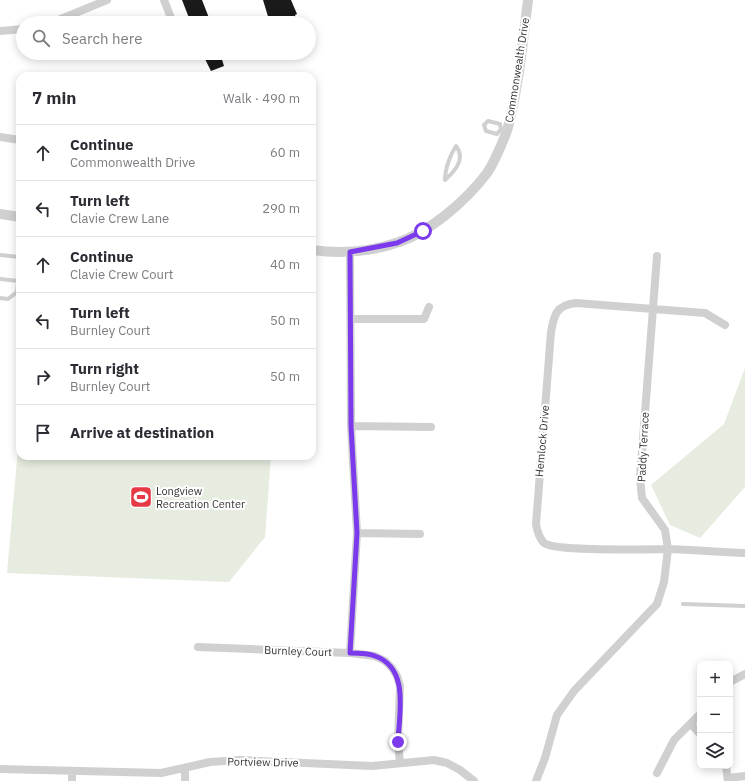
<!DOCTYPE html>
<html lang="en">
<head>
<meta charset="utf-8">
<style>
  :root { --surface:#fff; --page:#f2f2f3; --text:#2b2b33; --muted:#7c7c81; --line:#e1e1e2 }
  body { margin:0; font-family:"IBM Plex Sans",sans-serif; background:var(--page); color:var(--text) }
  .controls { position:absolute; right:12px; bottom:12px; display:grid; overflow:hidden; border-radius:8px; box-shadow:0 2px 10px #0003 }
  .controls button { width:36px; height:36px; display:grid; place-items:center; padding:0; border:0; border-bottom:1px solid var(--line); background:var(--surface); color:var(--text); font:20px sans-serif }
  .stop { position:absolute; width:12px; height:12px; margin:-9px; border:3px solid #7c3aed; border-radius:50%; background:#fff }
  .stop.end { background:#7c3aed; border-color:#fff; box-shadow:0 1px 4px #0008 }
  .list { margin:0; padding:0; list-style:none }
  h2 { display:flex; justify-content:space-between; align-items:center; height:52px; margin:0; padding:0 16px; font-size:17px }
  h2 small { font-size:13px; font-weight:400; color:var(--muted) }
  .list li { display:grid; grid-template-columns:26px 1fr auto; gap:12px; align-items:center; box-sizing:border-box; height:56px; padding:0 16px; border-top:1px solid var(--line) }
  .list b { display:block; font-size:15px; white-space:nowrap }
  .list p { margin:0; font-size:13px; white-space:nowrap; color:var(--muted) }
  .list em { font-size:13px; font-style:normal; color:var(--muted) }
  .icon { flex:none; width:22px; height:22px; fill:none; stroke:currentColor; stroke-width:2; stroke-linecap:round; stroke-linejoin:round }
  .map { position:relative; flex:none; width:745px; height:781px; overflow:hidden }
  .search { position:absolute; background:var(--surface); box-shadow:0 2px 10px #0003; left:16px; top:16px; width:300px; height:44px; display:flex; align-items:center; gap:10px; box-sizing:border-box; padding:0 14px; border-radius:22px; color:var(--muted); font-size:15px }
  .panel { position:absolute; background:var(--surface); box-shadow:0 2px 10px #0003; left:16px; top:72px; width:300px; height:388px; border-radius:12px }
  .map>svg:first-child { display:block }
</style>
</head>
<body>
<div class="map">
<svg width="745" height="781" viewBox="0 0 745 781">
  <rect width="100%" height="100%" fill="#fff"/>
  <path fill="#e6ecdf" d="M 745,368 L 745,487 L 700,538 L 670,525 L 651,485 L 724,424 Z
    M 20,425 L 20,456 L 271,456 L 265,537 L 229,582 L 7,573 Z"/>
  <path fill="#1a1a1a" d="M 182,0 L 202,0 L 211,23 L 191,23 Z
    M 263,0 L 291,0 L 297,14 L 295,15 L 297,20 L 294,21 L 295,23 L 270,23 Z
    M 202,53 L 220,53 L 224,66 L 211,71 Z"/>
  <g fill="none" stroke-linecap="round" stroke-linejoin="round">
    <path stroke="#d0d0d0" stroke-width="4" d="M 501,129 L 497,134 L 486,131 L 484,125 L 488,121 L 500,124 L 501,129 L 506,131
      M 456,146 C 466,159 455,171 445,180 C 445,169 450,155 456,146 Z
      M 0,255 L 20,257
      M 0,279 L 18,281
      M 0,298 L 8,299 L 17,292 L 20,266
      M 683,604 L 745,606"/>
    <path stroke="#d0d0d0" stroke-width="8" d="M 164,0 L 173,23
      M 51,23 L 107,0
      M 0,31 L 23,29
      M 0,137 L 20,140
      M 350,252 L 351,426 L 357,533 L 350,653
      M 351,319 L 424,319 L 429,307
      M 725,325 L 705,313 L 576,303 C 556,305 554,315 551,332 L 536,524 C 537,530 539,538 544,543 C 556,552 649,549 669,549 C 694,550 720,552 745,553
      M 351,426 L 431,427
      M 357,533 L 420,534
      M 198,647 L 350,653 L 375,656 L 385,661 L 392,668 L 397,676 L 400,686 L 398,742 L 400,763
      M 730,682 L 745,674
      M 691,724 L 700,734
      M 726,766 L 728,781
      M 0,769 L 161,773 L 210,762 L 240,760 L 372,766 L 434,760 L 447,763 L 460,770 L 474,781
      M 657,773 L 674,740 L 700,714
      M 728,778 L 745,776
      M 72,781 L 72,772
      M 185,781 L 185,768
      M 536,781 L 545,758 L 557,715 L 574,691 L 657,604 L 664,582 L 668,549 L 665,530 L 642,498 L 640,478 L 657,256"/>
    <path stroke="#d0d0d0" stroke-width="10" d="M 0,214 L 20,217
      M 312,250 C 341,254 369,252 396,243 C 429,233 466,201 487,173 C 493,165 507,134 509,123 C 519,83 523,41 528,0"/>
  </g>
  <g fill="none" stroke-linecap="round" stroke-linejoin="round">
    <path stroke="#7c3aed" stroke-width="5" d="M 398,742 C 399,714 410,668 375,656 C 368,653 358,653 350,653 L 357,533 L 351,426 L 350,252 L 397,243 L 423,231"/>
  </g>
  <defs>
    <g id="stadium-square" transform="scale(1.15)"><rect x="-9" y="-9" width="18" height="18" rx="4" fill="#e63946" stroke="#fff"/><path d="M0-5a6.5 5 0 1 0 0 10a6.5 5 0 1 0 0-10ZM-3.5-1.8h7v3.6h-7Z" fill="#fff"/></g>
  </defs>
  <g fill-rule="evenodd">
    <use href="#stadium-square" x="141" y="497"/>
  </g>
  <g text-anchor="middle" stroke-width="4" stroke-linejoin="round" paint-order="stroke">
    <g font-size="11" fill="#333" stroke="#fff">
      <text transform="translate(517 70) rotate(-81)" y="4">Commonwealth Drive</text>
      <text transform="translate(542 441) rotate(-85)" y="4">Hemlock Drive</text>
      <text transform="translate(643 447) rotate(-87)" y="4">Paddy Terrace</text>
      <text transform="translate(298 651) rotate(2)" y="4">Burnley Court</text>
      <text transform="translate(263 762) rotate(1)" y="4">Portview Drive</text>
    </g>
    <g font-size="11" fill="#333" stroke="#fff" text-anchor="start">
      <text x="156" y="495">Longview<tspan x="156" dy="13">Recreation Center</tspan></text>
    </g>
  </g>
</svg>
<div class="controls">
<button>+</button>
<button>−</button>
<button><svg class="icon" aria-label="layers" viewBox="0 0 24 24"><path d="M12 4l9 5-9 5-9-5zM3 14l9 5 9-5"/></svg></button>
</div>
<div class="stop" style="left:423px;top:231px"></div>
<div class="stop end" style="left:398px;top:742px"></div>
<div class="search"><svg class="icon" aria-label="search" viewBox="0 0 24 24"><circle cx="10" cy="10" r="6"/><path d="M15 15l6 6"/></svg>Search here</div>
<section class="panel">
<h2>7 min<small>Walk · 490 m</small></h2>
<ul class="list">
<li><svg class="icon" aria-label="ahead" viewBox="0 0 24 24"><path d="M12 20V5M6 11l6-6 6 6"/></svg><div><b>Continue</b><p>Commonwealth Drive</p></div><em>60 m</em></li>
<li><svg class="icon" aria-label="left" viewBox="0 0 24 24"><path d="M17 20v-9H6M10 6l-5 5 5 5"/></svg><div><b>Turn left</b><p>Clavie Crew Lane</p></div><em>290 m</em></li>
<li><svg class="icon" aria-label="ahead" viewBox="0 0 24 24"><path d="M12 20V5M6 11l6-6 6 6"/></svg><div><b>Continue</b><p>Clavie Crew Court</p></div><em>40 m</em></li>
<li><svg class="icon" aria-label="left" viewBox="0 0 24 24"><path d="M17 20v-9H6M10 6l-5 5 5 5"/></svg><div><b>Turn left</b><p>Burnley Court</p></div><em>50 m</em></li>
<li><svg class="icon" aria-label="right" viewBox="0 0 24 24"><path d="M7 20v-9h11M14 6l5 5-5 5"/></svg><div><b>Turn right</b><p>Burnley Court</p></div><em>50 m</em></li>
<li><svg class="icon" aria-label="arrive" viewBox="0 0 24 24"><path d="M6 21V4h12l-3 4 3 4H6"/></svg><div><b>Arrive at destination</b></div></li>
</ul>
</section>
</div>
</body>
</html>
